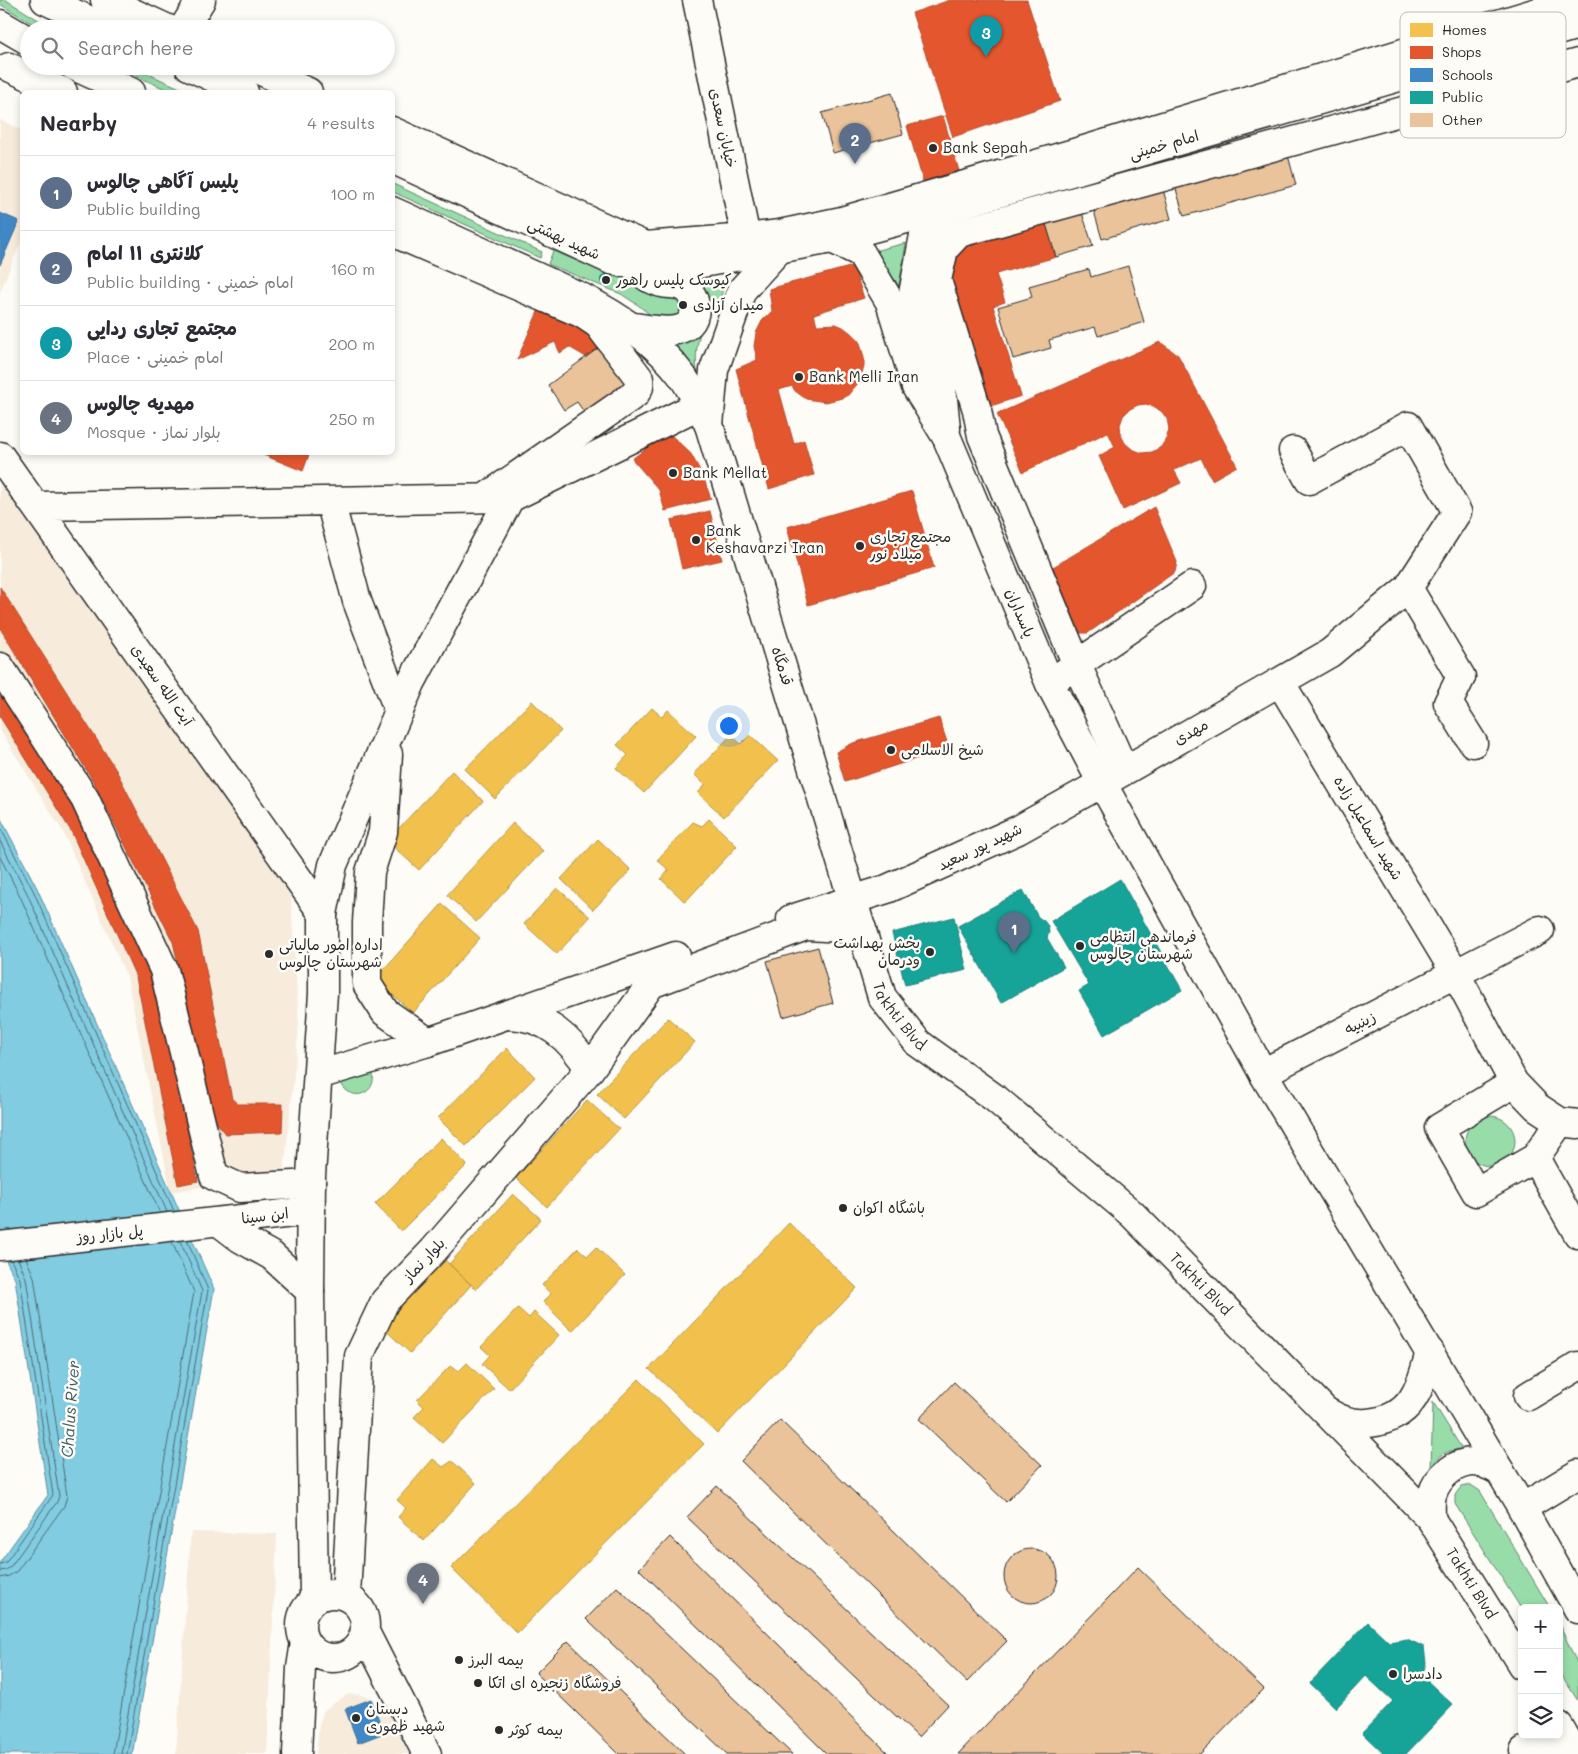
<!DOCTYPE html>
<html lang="en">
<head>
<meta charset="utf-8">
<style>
  :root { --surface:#fff; --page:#f7f7f7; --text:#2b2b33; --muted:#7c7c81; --line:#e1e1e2; --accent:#1a73e8 }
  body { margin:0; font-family:Mali,"Playpen Sans Arabic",sans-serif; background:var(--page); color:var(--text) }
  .controls { position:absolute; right:15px; bottom:15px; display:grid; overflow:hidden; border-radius:8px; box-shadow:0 2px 8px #0003 }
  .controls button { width:45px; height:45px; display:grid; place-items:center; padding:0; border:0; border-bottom:1px solid var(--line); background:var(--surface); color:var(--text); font:25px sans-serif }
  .you { position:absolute; left:728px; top:725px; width:18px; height:18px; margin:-12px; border:4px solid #fff; border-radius:50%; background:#1a73e8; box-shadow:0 0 0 8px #1a73e833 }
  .badge { display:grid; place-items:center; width:32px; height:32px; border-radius:50%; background:var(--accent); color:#fff; font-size:16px; font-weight:700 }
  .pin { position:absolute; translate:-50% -41px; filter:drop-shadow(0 1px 2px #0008) }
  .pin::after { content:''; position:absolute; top:26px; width:18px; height:15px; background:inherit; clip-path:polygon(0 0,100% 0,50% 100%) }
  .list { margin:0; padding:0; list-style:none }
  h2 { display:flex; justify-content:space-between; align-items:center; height:65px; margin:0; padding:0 20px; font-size:21px }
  h2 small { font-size:16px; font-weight:400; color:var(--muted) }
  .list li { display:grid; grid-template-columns:32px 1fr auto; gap:15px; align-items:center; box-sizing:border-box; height:75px; padding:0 20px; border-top:1px solid var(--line) }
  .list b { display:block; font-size:19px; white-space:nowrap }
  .list p { margin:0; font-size:16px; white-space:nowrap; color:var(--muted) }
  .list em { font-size:16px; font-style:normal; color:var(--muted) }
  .icon { flex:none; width:28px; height:28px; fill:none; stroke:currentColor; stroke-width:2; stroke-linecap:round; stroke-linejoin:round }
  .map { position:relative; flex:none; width:1578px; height:1754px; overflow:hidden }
  .search { position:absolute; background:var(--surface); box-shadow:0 2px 8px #0003; left:20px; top:20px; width:375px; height:55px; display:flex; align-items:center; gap:12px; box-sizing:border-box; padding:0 18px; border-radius:28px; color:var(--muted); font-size:19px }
  .panel { position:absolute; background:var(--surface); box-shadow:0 2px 8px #0003; left:20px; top:90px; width:375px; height:365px; border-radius:8px }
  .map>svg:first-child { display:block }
</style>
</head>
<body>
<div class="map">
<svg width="1578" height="1754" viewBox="0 0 1578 1754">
  <rect width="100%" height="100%" fill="#fdfcf7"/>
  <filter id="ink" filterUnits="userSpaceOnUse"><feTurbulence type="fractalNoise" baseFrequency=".02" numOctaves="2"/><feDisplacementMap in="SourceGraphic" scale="10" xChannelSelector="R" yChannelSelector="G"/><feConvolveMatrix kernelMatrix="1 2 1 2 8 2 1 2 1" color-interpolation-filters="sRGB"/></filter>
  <g filter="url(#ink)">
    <path fill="#f7ebdb" d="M 0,120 L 22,130 L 22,239 L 0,292 Z
      M 0,471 L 290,887 L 299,1025 L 284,1173 L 171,1192 L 127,977 L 63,832 L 0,730 Z
      M 191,1532 L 277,1534 L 267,1754 L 176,1754 Z
      M 348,1694 L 361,1695 L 374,1699 L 387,1708 L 409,1754 L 316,1754 L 319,1726 L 324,1710 Z"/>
    <path fill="#98dda9" stroke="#62846a" d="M 0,0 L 6,0 L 53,29 L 41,29 L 0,4 Z
      M 114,66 L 130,66 L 189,92 L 172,92 Z
      M 393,184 L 542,252 L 540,258 L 393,192 Z
      M 906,243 L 899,286 L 874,251 Z
      M 553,251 L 643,287 L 674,289 L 685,314 L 659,322 L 638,305 L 621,294 L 548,264 Z
      M 683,276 C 692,277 716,277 721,285 C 727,294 712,308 708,316 C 695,338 694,360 699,384 L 673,342 L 690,336 Z
      M 373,1073 C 377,1097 347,1103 340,1080 Z
      M1465 1141a25 25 0 1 1 50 0a25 25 0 1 1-50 0Z
      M 1433,1402 L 1462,1449 C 1447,1450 1438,1455 1431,1468 Z
      M 1471,1485 L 1480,1491 L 1550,1608 L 1522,1608 L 1522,1610 L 1455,1504 L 1455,1495 L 1461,1487 Z
      M 1559,1624 L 1578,1665 L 1578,1701 L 1559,1671 Z"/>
    <path fill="#81cce1" stroke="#5f8c98" d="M 0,817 L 37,888 L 214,1289 L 133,1750 L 131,1754 L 0,1754 L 0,1562 L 48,1495 L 15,1279 L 0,1248 Z"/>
    <path fill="#f2c14e" stroke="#b69444" d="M 532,701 L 561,731 L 495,799 L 465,769 Z
      M 652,708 L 662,717 L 668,710 L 696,736 L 644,793 L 616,768 L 628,755 L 617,745 Z
      M 731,735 L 741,744 L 750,735 L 778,761 L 724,817 L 698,793 L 705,785 L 694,774 Z
      M 452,771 L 483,801 L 419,870 L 387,841 Z
      M 709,819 L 737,846 L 685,902 L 661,879 L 669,870 L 657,860 L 693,822 L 702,826 Z
      M 513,823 L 543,851 L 476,922 L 447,895 Z
      M 598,839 L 631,870 L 593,910 L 561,879 Z
      M 557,888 L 590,917 L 557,954 L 524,924 Z
      M 442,904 L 480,938 L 413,1013 L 375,979 Z
      M 668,1018 L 695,1042 L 624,1119 L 597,1094 Z
      M 507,1048 L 535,1077 L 466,1146 L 438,1118 Z
      M 587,1100 L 619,1129 L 547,1207 L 516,1178 Z
      M 441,1138 L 467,1165 L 401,1231 L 375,1204 Z
      M 513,1194 L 541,1219 L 476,1289 L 449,1264 Z
      M 789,1223 L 857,1288 L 717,1434 L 649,1369 Z
      M 596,1247 L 625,1275 L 572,1331 L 543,1302 L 551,1294 L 542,1285 L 578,1248 L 587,1256 Z
      M 442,1257 L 471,1285 L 410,1353 L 380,1325 Z
      M 518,1308 L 529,1318 L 534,1312 L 559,1335 L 509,1389 L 482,1364 L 490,1355 L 481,1347 Z
      M 467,1363 L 494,1389 L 442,1443 L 414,1417 L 424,1407 L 417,1400 L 450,1366 L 459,1371 Z
      M 639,1379 L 704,1444 L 517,1633 L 451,1568 Z
      M 433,1459 L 443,1467 L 452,1461 L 476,1483 L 424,1541 L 398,1517 L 406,1508 L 397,1500 Z"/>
    <path fill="#e4572e" stroke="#ac4a2d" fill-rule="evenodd" d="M 950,0 L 1027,0 L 1060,101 L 953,137 L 912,13 Z
      M 943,116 L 959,171 L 923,181 L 907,126 Z
      M 1043,214 L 1056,257 L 996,274 L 1005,302 L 993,306 L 1021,396 L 985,408 L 944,277 L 962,239 Z
      M 853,266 L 864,298 L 814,314 L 817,325 L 836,324 L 843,327 L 855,336 L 860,343 L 864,358 L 864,367 L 859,382 L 848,395 L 842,398 L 826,402 L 806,399 L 795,391 L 792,386 L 779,390 L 794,444 L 804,440 L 814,475 L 769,489 L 736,369 L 757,360 L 754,346 L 756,333 L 762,321 L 772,311 L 769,289 Z
      M 543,300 L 608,341 L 586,357 L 569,347 L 560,353 L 555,342 L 517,360 Z
      M 1160,342 L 1178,355 L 1237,466 L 1212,480 L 1201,458 L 1174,470 L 1181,483 L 1123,510 L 1099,456 L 1115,447 L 1108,432 L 1023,472 L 997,414 ZM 1146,404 L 1155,407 L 1162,412 L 1167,419 L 1169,429 L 1166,439 L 1161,447 L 1152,452 L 1142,453 L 1132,449 L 1125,443 L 1121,435 L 1120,425 L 1123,416 L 1130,409 L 1138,405 Z
      M 668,432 L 691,454 L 703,476 L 711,499 L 665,511 L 659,490 L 632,459 Z
      M 256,452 L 310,452 L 303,471 Z
      M 912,491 L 934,568 L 808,605 L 787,527 Z
      M 1154,507 L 1177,562 L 1175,572 L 1088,633 L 1078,633 L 1053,567 Z
      M 710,511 L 722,560 L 682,569 L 671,520 Z
      M 0,587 L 116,770 L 198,931 L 232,1099 L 238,1104 L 283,1104 L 282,1132 L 225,1134 L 215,1120 L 173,942 L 95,784 L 0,628 Z
      M 0,685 L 85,825 L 153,972 L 198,1181 L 178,1185 L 136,977 L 71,831 L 0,717 Z
      M 939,718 L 949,748 L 845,782 L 836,752 L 853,743 Z"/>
    <path fill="#3f88c5" stroke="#396c97" d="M 0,213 L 19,221 L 0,265 Z
      M 371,1699 L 384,1733 L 358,1743 L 345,1709 Z"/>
    <path fill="#17a398" stroke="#1d7f77" d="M600.5 280a5.5 5.5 0 1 1 11 0a5.5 5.5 0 1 1-11 0Z
      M 1120,879 L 1182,990 L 1104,1035 L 1079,991 L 1089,985 L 1051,921 Z
      M 1023,890 L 1038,917 L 1044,921 L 1048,926 L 1049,932 L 1047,938 L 1064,967 L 1001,1003 L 958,926 Z
      M 954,917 L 967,970 L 905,985 L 892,933 Z
      M 1368,1622 L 1389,1642 L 1407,1639 L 1424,1647 L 1426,1663 L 1422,1676 L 1453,1705 L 1406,1754 L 1384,1754 L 1362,1733 L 1393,1701 L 1366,1676 L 1336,1708 L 1310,1683 Z"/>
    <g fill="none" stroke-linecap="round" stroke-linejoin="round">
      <path stroke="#4d6b74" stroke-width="1" d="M 0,827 L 33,890 L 174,1211
        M 0,841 L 27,893 L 167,1212
        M 0,857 L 20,896 L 160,1213
        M 0,1564 L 6,1562 L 53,1495 L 20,1279 L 11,1260
        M 0,1571 L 6,1570 L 11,1566 L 57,1502 L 59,1496 L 26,1278 L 18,1259
        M 0,1578 L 9,1576 L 17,1571 L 64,1506 L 67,1496 L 34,1277 L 26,1258
        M 113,1754 L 194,1292 L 172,1242
        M 121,1754 L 202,1291 L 180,1241
        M 127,1754 L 208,1290 L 187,1240"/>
    </g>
    <path fill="#eac39a" stroke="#2b2b2b" d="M 892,93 L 903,134 L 833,153 L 822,113 Z
      M 1286,148 L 1296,185 L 1184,216 L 1173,179 Z
      M 1161,182 L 1171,219 L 1102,239 L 1091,201 Z
      M 1079,204 L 1093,246 L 1056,257 L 1043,214 Z
      M 1128,266 L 1144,322 L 1098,336 L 1095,327 L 1049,340 L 1051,348 L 1013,359 L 998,307 L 1032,297 L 1029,286 L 1089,269 L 1091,277 Z
      M 608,341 L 632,391 L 589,419 L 577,402 L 564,410 L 548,385 Z
      M 818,947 L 833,1003 L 783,1017 L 767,961 Z
      M 954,1382 L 1042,1465 L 1006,1502 L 919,1419 Z
      M 780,1420 L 1007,1641 L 967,1682 L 741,1461 Z
      M 717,1486 L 948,1705 L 918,1737 L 687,1517 Z
      M 670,1537 L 889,1754 L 827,1754 L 639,1569 Z
      M1004 1576a27 27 0 1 1 54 0a27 27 0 1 1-54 0Z
      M 1138,1567 L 1264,1689 L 1200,1754 L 958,1754 Z
      M 617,1587 L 792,1754 L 727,1754 L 586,1619 Z
      M 568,1641 L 685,1754 L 619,1754 L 536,1673 Z"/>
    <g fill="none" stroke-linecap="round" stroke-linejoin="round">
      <g stroke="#2b2b2b" stroke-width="31">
        <path id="minor" d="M 105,0 L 168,29
          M 697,0 L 746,238 L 747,255
          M 183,29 L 201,0
          M 250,66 L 308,92
          M 9,67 L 63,92
          M 392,131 L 645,246 L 746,238 L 780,234 L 842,221 L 1088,149 L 1577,0
          M 392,232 L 583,314 L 598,324 L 639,378 L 639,387 L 635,394 L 485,498
          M 0,456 L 323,914
          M 330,501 L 357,601 L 399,712
          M 36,506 L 504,498
          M 1408,588 L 1461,677 L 1448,703 L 1473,743
          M 0,667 L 85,799 L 164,970 L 214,1176 L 240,1188 L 311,1184
          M 1063,674 L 1192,586
          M 1280,682 L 1456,974 L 1514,1083 L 1537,1107 L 1560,1122 L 1578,1124
          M 1124,770 L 1077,665 L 982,436 L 977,410 L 937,280 L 944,249 L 959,233 L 1578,63
          M 1108,780 L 1330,653 L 1408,588 L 1457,512 L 1408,426 L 1309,480 L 1293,451
          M 1263,1073 L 1540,930
          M 1514,1083 L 1439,1128 L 1476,1192 L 1535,1158
          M 1560,1122 L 1535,1158 L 1578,1234
          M 1528,1396 L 1578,1366
          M 1522,1508 L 1578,1474
          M301 1626a32 32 0 1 1 64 0a32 32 0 1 1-64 0Z
          M 365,1632 L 427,1754
          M 1524,1751 L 1547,1746 L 1572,1754
          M 297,1754 L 301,1668 L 305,1642"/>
      </g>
      <g stroke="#2b2b2b" stroke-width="31">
        <g id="major">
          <path d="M 45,0 L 108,29"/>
          <path d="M 0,24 L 29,41"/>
          <path d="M 74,66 L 131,92"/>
          <path d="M 189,66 L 244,92"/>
          <path d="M 392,159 L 611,260 L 639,266 L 681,267 L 832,239 L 947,208 L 1578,25"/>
          <path id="s1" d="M 392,211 L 581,297 C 620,317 656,341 683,377 C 693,392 701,409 709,425 L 882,997 L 918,1043 L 996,1099 L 1132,1214 L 1431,1519 L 1522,1665"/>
          <path d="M 832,239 L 861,253 L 890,302 L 916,387 L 947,438 L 1050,684 L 1102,783 L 1263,1073 L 1522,1508 L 1578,1609"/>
          <path d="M 633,327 C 653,329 694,341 695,308 C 695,300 691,292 685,288 C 677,283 670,285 662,283 C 657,282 652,279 647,277"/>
          <path d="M 709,425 L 714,370 L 742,290 L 779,249"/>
          <path d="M 946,429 L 941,379 L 913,294 L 924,235 L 947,208"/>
          <path d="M 388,754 L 383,832 L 370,872 L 367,923 L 367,984 L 385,1012 L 428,1042"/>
          <path d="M 791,919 L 887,889 L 1018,830 L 1102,783"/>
          <path d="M 508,1015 C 547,1016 570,1039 590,1069"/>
          <path d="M 318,1075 L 428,1042 L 676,956"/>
          <path d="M 219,1222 L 240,1238 L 272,1256 L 310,1291"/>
          <path d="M 0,1246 L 311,1211"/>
          <path d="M 1329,1413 C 1357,1431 1400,1425 1416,1393 C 1423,1380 1426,1366 1430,1352"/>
          <path d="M 1431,1519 C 1431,1511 1430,1502 1432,1495 C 1437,1477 1455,1462 1474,1462 C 1483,1462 1492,1467 1500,1471"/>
          <path d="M 346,1596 L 359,1356 L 385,1301 L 433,1251 L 590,1069 L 651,984 L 806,926 L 862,929"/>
          <path d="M 314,1600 L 310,1291 L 311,1176 L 323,993 L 323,914 L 333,865 L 411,683 L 510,498 L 699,405"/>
          <path d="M 1559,1726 L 1575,1754"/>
        </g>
      </g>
      <use href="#minor" stroke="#fdfcf7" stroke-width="28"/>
      <use href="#major" stroke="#fdfcf7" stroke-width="28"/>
    </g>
  </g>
  <g fill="#2b2b2b" stroke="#fdfcf7" stroke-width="2">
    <circle cx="933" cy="148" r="5"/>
    <circle cx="606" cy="280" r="5"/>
    <circle cx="683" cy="305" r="5"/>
    <circle cx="799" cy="377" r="5"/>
    <circle cx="673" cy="473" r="5"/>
    <circle cx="696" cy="540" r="5"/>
    <circle cx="860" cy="546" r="5"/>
    <circle cx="891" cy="750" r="5"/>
    <circle cx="1080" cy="946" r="5"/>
    <circle cx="930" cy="952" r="5"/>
    <circle cx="269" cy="954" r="5"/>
    <circle cx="843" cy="1208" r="5"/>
    <circle cx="459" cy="1660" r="5"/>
    <circle cx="1393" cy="1674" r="5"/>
    <circle cx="478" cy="1683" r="5"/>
    <circle cx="356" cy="1718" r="5"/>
    <circle cx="499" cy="1730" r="5"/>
  </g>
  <g text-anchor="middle" stroke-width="5" stroke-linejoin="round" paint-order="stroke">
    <g font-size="15" fill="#2b2b2b" stroke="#fdfcf7">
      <text transform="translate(723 128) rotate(78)" y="5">خیابان سعدی</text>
      <text transform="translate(1164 145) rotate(-16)" y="5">امام خمینی</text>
      <text transform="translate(564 239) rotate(25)" y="5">شهید بهشتی</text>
      <text transform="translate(1020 613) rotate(67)" y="5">پاسداران</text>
      <text transform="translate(782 666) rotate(73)" y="5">قدمگاه</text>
      <text transform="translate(162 685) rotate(55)" y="5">آیت الله سعیدی</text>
      <text transform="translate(1191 732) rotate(-29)" y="5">مهدی</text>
      <text transform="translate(1368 828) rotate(59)" y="5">شهید اسماعیل زاده</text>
      <text transform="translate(980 847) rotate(-25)" y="5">شهید پور سعید</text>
      <text dy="5" stroke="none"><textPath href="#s1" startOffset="1016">Takhti Blvd</textPath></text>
      <text transform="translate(1360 1023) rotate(-27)" y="5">زینبیه</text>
      <text transform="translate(265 1216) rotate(-7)" y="5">ابن سینا</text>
      <text transform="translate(110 1234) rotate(-6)" y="5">پل بازار روز</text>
      <text transform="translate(424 1260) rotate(-47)" y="5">بلوار نماز</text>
      <text dy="5" stroke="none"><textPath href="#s1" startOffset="1421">Takhti Blvd</textPath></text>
      <text dy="5" stroke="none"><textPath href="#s1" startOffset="1826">Takhti Blvd</textPath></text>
    </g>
    <g font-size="15" fill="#2b2b2b" stroke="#fdfcf7" text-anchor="start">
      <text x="943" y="153">Bank Sepah</text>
      <text x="616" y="285">کیوسک پلیس راهور</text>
      <text x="693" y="310">میدان آزادی</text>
      <text x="809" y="382">Bank Melli Iran</text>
      <text x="683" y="478">Bank Mellat</text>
      <text x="706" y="536">Bank<tspan x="706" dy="17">Keshavarzi Iran</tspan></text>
      <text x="870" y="542">مجتمع تجاری<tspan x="870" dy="17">میلاد نور</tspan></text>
      <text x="901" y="755">شیخ الاسلامی</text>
      <text x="1090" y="942">فرماندهی انتظامی<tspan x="1090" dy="17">شهرستان چالوس</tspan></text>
      <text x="920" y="948" text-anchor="end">بخش بهداشت<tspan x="920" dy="17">ودرمان</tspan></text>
      <text x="279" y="950">اداره امور مالیاتی<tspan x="279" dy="17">شهرستان چالوس</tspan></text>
      <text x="853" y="1213">باشگاه اکوان</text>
      <text x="469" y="1665">بیمه البرز</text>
      <text x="1403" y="1679">دادسرا</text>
      <text x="488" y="1688">فروشگاه زنجیره ای اتکا</text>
      <text x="366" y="1714">دبستان<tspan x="366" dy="17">شهید ظهوری</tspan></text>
      <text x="509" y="1735">بیمه کوثر</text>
    </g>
    <g font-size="16" font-style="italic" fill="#455b62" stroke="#fdfcf7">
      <text transform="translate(70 1409) rotate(-86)" y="6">Chalus River</text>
    </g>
  </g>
  <rect x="1400" y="12" width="166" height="126" rx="8" fill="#fdfcf7" stroke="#bebdba" stroke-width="1"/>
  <rect x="1410" y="23" width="23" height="14" fill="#f2c14e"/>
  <rect x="1410" y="46" width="23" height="13" fill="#e4572e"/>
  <rect x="1410" y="68" width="23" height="14" fill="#3f88c5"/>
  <rect x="1410" y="91" width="23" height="13" fill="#17a398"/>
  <rect x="1410" y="113" width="23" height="14" fill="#eac39a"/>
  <g font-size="14" fill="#2b2b2b">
    <text x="1442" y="35">Homes</text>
    <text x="1442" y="57">Shops</text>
    <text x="1442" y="80">Schools</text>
    <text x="1442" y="102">Public</text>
    <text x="1442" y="125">Other</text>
  </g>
</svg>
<div class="controls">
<button>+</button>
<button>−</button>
<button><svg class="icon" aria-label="layers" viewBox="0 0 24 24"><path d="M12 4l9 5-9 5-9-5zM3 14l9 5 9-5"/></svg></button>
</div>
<div class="you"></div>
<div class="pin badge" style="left:1014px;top:953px;background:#5c6f8a">1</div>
<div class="pin badge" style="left:855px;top:164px;background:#5c6f8a">2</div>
<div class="pin badge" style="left:986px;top:57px;background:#0f9aa8">3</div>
<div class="pin badge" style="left:423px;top:1604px;background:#6b7280">4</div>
<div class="search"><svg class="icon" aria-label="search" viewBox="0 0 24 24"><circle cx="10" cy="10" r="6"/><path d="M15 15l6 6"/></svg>Search here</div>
<section class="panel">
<h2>Nearby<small>4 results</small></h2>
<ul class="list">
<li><span class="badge" style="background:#5c6f8a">1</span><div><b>پلیس آگاهی چالوس</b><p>Public building</p></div><em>100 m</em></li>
<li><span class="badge" style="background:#5c6f8a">2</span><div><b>کلانتری ۱۱ امام</b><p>Public building · امام خمینی</p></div><em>160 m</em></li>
<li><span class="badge" style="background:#0f9aa8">3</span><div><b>مجتمع تجاری ردایی</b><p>Place · امام خمینی</p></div><em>200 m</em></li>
<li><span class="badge" style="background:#6b7280">4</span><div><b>مهدیه چالوس</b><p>Mosque · بلوار نماز</p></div><em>250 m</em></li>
</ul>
</section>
</div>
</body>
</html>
